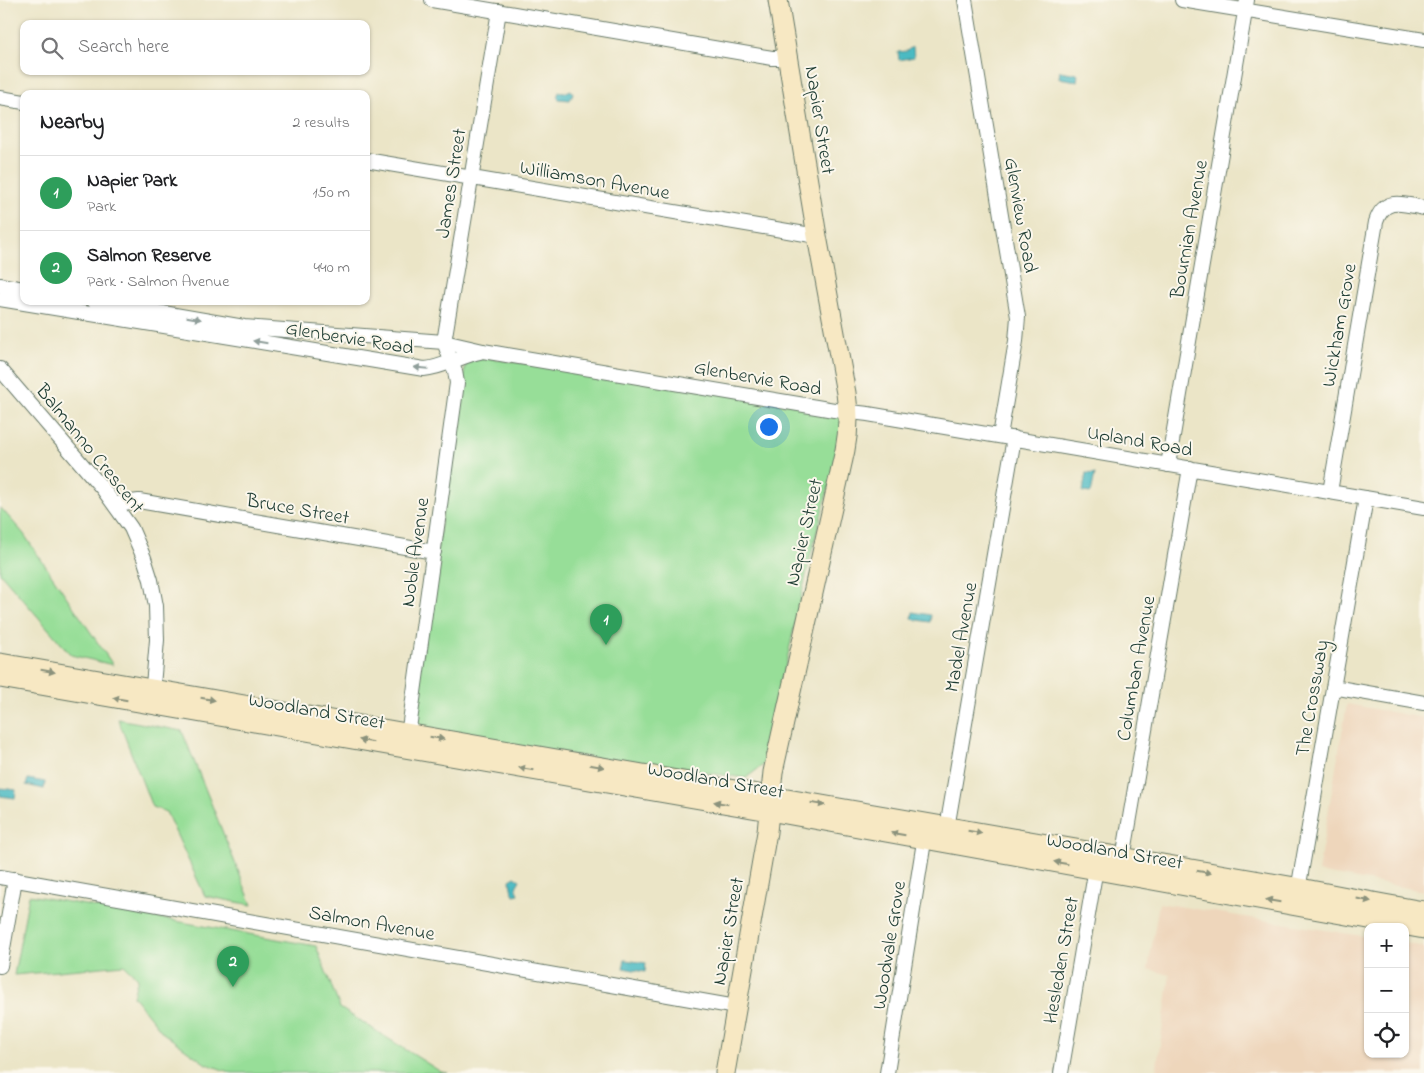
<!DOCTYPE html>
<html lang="en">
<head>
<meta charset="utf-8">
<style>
  :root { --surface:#fff; --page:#f2f2f2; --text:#202124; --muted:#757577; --line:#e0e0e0; --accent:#db2777 }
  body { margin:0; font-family:"Indie Flower",sans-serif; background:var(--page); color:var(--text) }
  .controls { position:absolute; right:15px; bottom:15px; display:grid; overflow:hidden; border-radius:10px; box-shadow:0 1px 4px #0004 }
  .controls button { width:45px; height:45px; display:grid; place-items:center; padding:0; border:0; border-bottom:1px solid var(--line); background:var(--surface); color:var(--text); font:25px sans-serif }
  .you { position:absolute; left:768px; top:426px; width:18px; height:18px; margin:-12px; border:4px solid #fff; border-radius:50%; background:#1a73e8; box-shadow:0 0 0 8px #1a73e833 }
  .badge { display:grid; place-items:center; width:32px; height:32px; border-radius:50%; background:var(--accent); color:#fff; font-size:16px; font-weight:700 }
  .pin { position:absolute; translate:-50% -41px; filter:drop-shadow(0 1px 2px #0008) }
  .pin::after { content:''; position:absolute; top:26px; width:18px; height:15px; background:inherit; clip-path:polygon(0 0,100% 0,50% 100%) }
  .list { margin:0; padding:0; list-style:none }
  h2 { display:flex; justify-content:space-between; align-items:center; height:65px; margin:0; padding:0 20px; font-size:21px }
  h2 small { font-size:16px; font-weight:400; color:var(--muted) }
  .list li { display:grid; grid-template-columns:32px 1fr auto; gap:15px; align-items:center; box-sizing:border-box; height:75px; padding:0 20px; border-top:1px solid var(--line) }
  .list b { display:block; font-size:19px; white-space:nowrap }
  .list p { margin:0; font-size:16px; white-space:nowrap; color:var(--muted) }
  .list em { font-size:16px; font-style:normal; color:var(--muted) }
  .icon { flex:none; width:28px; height:28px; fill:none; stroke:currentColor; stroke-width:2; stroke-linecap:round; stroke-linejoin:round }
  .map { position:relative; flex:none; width:1424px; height:1073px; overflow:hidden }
  .search { position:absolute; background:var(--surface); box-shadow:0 1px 4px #0004; left:20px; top:20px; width:350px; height:55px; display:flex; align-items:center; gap:12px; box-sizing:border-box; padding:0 18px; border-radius:10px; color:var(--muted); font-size:19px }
  .panel { position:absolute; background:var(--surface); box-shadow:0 1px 4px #0004; left:20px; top:90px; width:350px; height:215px; border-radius:10px }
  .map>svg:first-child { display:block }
</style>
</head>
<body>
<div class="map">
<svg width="1424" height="1073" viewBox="0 0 1424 1073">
  <rect width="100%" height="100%" fill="#fbf7ec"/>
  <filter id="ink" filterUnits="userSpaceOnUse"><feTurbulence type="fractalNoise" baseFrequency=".02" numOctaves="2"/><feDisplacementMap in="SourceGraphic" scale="10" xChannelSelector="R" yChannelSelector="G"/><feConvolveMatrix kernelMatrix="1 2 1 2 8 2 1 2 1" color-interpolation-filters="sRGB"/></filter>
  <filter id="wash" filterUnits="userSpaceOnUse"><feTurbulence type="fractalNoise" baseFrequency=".0096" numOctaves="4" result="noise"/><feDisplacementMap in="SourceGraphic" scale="20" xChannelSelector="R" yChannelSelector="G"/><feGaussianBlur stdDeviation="1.12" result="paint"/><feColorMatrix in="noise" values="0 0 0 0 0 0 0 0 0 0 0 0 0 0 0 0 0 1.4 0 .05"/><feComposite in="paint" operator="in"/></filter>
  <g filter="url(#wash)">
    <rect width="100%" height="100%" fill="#ebe5c7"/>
    <path fill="#eed6bb" d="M 1347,704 L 1424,718 L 1424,891 L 1318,872 Z
      M 1159,903 L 1368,937 L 1368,1054 L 1405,1054 L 1405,943 L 1424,947 L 1424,1073 L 1156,1073 L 1170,975 L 1148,969 Z"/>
    <path fill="#97de98" stroke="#5b8e66" d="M 467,355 L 849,411 L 810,558 L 763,765 L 746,778 L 409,733 Z
      M 0,507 L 23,533 L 113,665 L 71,655 L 0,573 Z
      M 118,719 L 182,731 L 252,905 L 205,896 L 166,812 L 152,807 Z
      M 29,895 L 316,946 L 340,1008 L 441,1072 L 448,1073 L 232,1073 L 206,1064 L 163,1033 L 133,996 L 138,978 L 124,965 L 14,975 Z"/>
    <path fill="#4bbac2" stroke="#357c7b" d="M 913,47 L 914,57 L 899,60 L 898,52 L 907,51 L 910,48 Z
      M 1060,71 L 1078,74 L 1077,81 L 1059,78 Z
      M 571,90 L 573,93 L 570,100 L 559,99 L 557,97 L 559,92 L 564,93 Z
      M 1086,473 L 1095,474 L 1091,493 L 1083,492 Z
      M 913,612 L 931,615 L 930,622 L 912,619 Z
      M 28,779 L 45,782 L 44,789 L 26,785 Z
      M 0,788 L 16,790 L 15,798 L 0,796 Z
      M 515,877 L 520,880 L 516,887 L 519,894 L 514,895 L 511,888 L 510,880 Z
      M 625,960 L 646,963 L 645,972 L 623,968 Z"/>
  </g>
  <g filter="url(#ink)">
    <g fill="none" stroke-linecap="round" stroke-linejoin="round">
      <g stroke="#667867" stroke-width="16">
        <path id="street" d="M 432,0 L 772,58 L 788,58
          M 965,0 L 1018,317 L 1016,341 L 1000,436
          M 1182,0 L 1424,40
          M 0,98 L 24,102
          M 366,160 L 817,236
          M 0,285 L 24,289
          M 0,299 L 424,369 C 442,368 461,356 480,352
          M 94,301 L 244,327 L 444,342 L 483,351 L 834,410 L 868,414 L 1424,508
          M 0,369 L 103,489 L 131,528 L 144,558 L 151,580 L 156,606 L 157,640 L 152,697
          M 1168,465 L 1247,0
          M 1330,492 L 1376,222 C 1384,196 1403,204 1424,208
          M 115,504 L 139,501 L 434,552
          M 1333,687 L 1424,703
          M 407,743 L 457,383 L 455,371 L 444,342 L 499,11
          M 946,834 L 1014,438
          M 1122,864 L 1190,468
          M 0,877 L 736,1007
          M 1297,896 L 1366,498
          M 0,966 L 15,879
          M 887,1073 L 926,829
          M 1061,1073 L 1097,862"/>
      </g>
      <g stroke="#667867" stroke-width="21">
        <path id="secondary" d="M 0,663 C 432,737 864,812 1295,887 C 1338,895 1381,904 1424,911
          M 0,678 L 769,811 L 1424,929
          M 725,1073 L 767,832 L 773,772 L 845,450 C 849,430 849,413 846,393 L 817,236 L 778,0"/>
      </g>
      <use href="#street" stroke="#fff" stroke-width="14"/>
      <use href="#secondary" stroke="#f7e8c3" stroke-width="19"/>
    </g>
    <defs><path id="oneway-solid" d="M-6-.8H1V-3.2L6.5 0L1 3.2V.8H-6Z" transform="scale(1.25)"/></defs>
    <g fill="#8f9e9a">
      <use href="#oneway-solid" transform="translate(194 318) rotate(10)"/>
      <use href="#oneway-solid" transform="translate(260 342) rotate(-171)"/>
      <use href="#oneway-solid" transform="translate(421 368) rotate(-175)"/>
    </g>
    <g fill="#8b927c">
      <use href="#oneway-solid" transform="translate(48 671) rotate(10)"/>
      <use href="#oneway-solid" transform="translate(120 699) rotate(-170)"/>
      <use href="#oneway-solid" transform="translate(208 699) rotate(10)"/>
      <use href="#oneway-solid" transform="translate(437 738) rotate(10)"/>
      <use href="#oneway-solid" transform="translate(366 741) rotate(-170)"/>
      <use href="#oneway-solid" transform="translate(597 766) rotate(10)"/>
      <use href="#oneway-solid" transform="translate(526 769) rotate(-170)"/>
      <use href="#oneway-solid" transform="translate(721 803) rotate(-170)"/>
      <use href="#oneway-solid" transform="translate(818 804) rotate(10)"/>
      <use href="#oneway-solid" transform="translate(975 832) rotate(10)"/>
      <use href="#oneway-solid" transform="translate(898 834) rotate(-170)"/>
      <use href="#oneway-solid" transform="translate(1061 863) rotate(-170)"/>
      <use href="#oneway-solid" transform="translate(1204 872) rotate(10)"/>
      <use href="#oneway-solid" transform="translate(1364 900) rotate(11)"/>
      <use href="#oneway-solid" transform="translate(1273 901) rotate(-170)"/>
    </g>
  </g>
  <g text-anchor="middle" stroke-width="4" stroke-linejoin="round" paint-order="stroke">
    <g font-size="20" fill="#1f3d34" stroke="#fbf7ec">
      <text transform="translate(821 120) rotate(81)" y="7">Napier Street</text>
      <text transform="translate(595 179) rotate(10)" y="7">Williamson Avenue</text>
      <text transform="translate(450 183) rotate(-81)" y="7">James Street</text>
      <text transform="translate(1022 215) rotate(80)" y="7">Glenview Road</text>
      <text transform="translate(1188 229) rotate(-80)" y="7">Bournian Avenue</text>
      <text transform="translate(1338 325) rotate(-80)" y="7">Wickham Grove</text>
      <text transform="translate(350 337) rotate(9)" y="7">Glenbervie Road</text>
      <text transform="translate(758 377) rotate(10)" y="7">Glenbervie Road</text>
      <text transform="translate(1140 440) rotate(10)" y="7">Upland Road</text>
      <text transform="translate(91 448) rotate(51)" y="7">Balmanno Crescent</text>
      <text transform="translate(298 508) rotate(10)" y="7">Bruce Street</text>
      <text transform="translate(803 532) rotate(-77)" y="7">Napier Street</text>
      <text transform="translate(414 552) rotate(-82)" y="7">Noble Avenue</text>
      <text transform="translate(960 637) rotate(-80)" y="7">Madel Avenue</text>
      <text transform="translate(1135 668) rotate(-80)" y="7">Columban Avenue</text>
      <text transform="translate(1311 698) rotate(-80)" y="7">The Crossway</text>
      <text transform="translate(317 710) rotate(10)" y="7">Woodland Street</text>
      <text transform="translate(716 779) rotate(10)" y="7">Woodland Street</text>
      <text transform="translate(1115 850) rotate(10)" y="7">Woodland Street</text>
      <text transform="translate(372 922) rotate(10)" y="7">Salmon Avenue</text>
      <text transform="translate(727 931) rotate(-80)" y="7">Napier Street</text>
      <text transform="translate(888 945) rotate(-81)" y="7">Woodvale Grove</text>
      <text transform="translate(1060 960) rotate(-80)" y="7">Hesleden Street</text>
    </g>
  </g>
</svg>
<div class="controls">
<button>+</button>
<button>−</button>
<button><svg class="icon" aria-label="locate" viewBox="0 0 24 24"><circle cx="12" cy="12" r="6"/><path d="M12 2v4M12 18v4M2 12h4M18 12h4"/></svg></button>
</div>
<div class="you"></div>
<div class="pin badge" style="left:606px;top:645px;background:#2e9e5b">1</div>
<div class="pin badge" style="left:233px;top:987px;background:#2e9e5b">2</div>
<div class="search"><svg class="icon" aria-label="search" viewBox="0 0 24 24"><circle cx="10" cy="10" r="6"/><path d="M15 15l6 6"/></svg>Search here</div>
<section class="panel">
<h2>Nearby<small>2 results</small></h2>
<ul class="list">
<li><span class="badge" style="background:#2e9e5b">1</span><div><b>Napier Park</b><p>Park</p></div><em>150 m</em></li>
<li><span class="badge" style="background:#2e9e5b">2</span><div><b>Salmon Reserve</b><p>Park · Salmon Avenue</p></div><em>440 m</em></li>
</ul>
</section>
</div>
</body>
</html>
